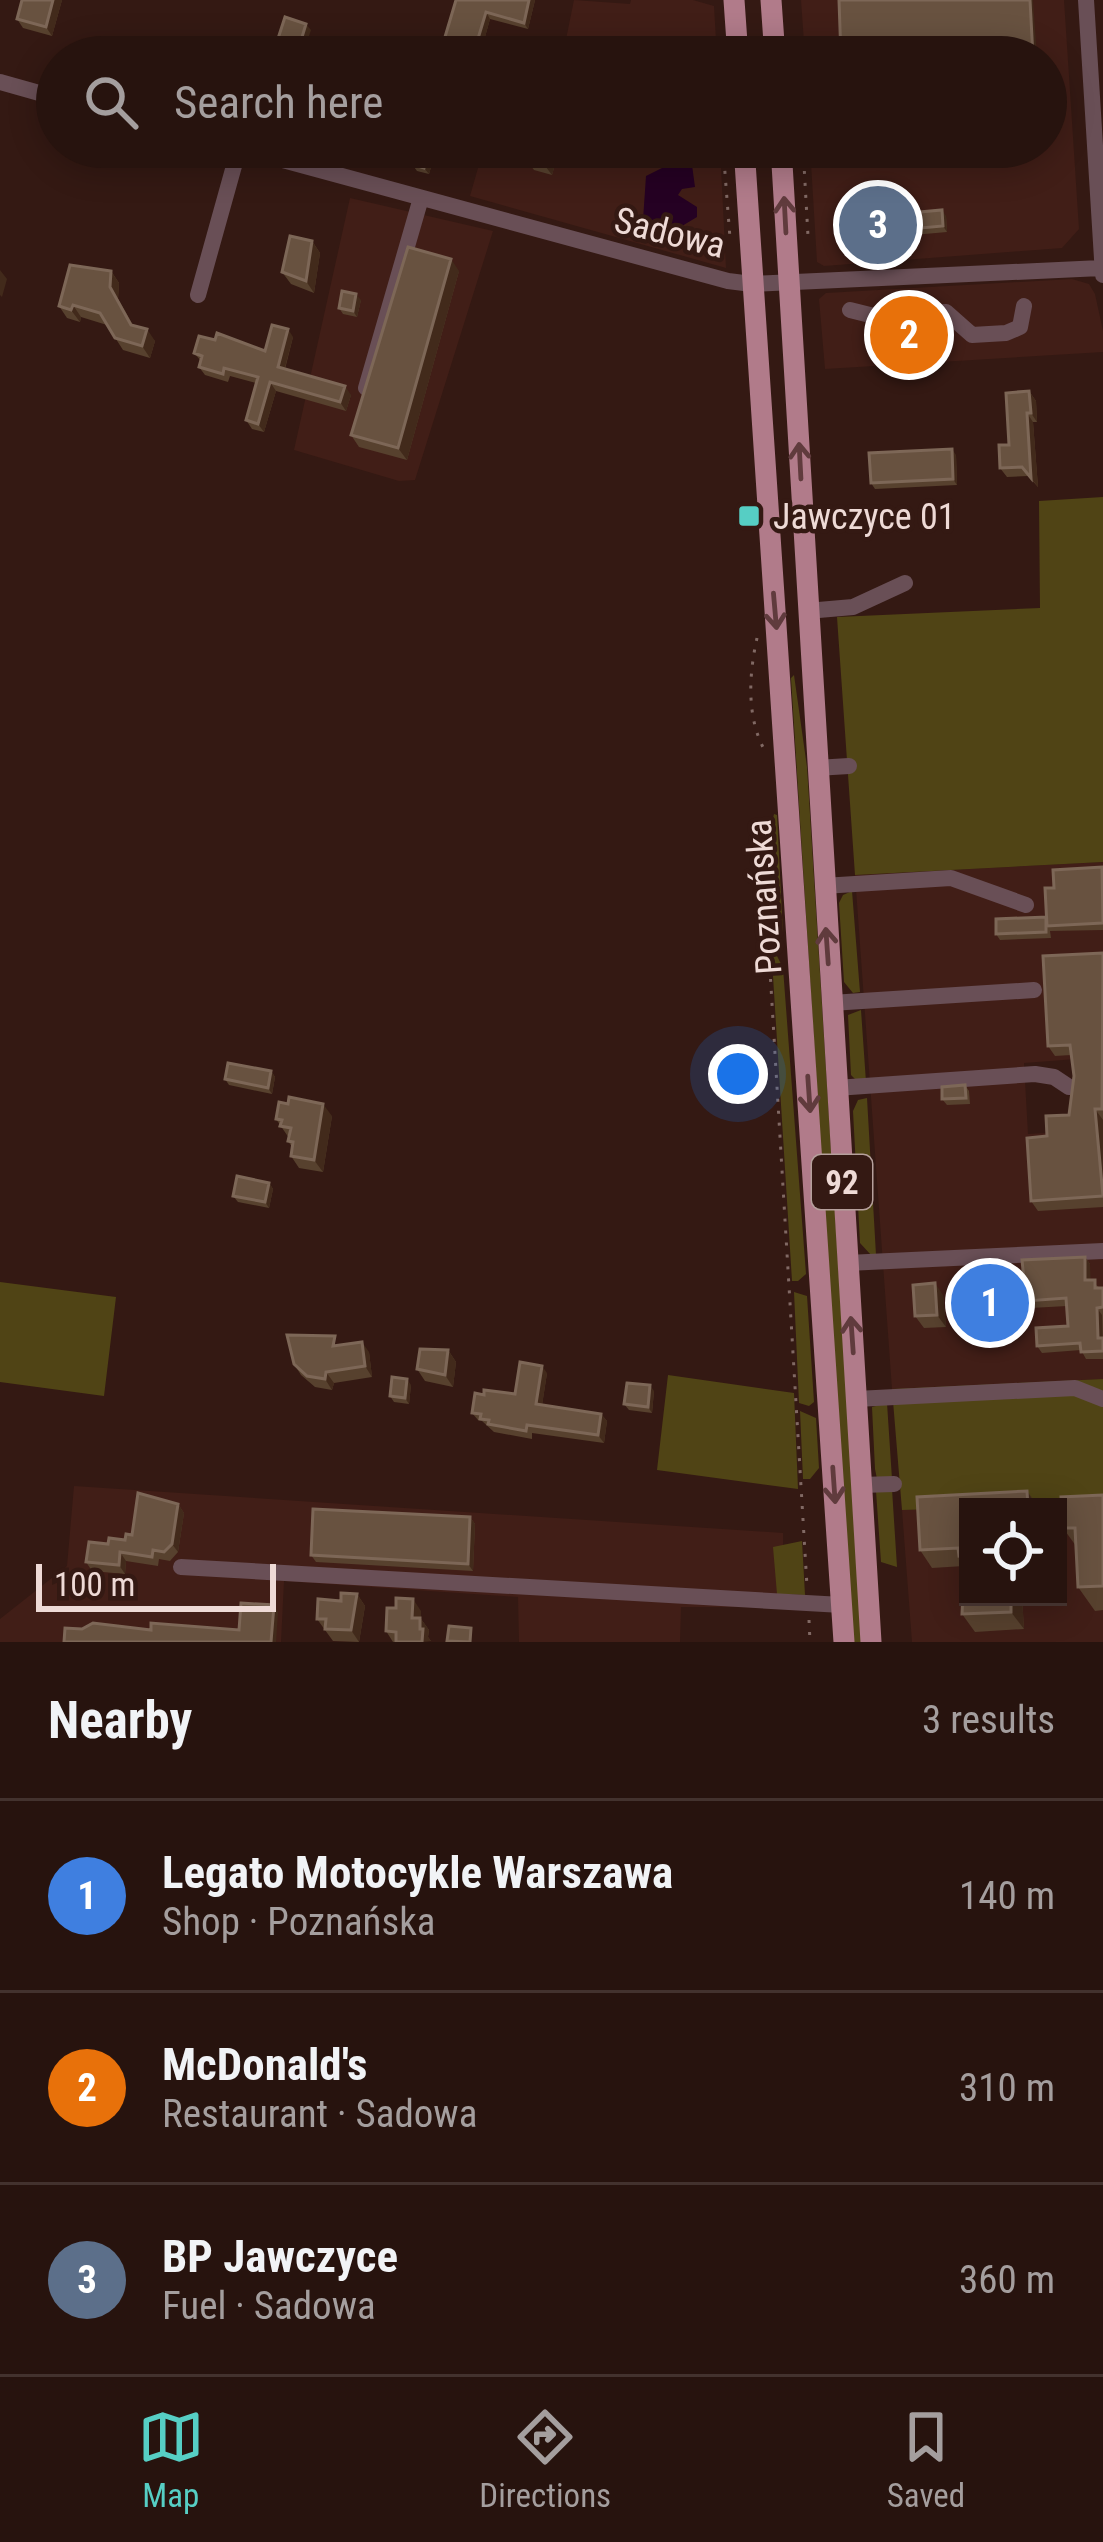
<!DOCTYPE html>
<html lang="en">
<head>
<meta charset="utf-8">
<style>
  :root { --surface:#27130e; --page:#2f1c17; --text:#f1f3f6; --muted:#a49e9e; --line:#43322e; --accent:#56cec4 }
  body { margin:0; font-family:"Roboto Condensed",sans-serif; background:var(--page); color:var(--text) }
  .controls { position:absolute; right:36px; bottom:36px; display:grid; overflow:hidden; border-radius:0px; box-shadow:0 6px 30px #0003 }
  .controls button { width:108px; height:108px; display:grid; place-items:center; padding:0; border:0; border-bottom:3px solid var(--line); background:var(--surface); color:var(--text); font:60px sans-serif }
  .scale { position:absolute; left:36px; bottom:30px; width:240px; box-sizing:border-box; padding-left:12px; border:6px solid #eedad6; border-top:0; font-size:33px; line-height:42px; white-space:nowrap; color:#eedad6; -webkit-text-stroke:9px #341913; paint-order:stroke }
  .you { position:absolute; left:738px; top:1074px; width:42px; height:42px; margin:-30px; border:9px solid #fff; border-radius:50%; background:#1a73e8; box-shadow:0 0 0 18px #1a73e833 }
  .badge { display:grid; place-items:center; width:78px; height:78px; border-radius:50%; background:var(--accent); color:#fff; font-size:39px; font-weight:700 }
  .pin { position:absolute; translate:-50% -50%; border:6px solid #fff; box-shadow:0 3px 12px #0006 }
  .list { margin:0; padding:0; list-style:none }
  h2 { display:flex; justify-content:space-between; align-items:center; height:156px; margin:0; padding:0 48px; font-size:51px }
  h2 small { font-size:39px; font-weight:400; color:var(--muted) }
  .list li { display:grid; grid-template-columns:78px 1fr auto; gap:36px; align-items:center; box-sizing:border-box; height:192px; padding:0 48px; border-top:3px solid var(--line) }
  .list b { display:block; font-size:45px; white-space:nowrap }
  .list p { margin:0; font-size:39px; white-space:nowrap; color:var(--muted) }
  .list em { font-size:39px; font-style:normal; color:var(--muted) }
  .icon { flex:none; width:66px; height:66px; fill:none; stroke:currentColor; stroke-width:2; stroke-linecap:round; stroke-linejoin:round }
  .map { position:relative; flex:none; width:1103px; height:1642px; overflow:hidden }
  .search { position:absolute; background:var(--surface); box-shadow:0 6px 30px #0003; left:36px; right:36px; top:36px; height:132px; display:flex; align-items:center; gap:30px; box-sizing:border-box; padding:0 42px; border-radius:66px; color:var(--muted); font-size:45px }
  .sheet { height:732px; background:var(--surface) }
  nav { display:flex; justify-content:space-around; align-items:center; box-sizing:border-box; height:168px; border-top:3px solid var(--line); background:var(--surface); font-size:33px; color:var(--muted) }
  nav a { display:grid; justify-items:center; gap:6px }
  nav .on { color:var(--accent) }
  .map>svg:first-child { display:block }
</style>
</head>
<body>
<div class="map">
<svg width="1103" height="1642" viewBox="0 0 1103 1642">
  <rect width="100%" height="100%" fill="#341913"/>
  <path fill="#411e17" d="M 574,0 L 630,4 L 631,0 L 693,0 L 714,6 L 717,57 L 511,57 L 564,49 Z
    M 801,0 L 1064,0 L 1079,229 L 1062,248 L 824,266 L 817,262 L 810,147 L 1046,147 L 1046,57 L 805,57 Z
    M 484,147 L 720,147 L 726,268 L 470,196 Z
    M 350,198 L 493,231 L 415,480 L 399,481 L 294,450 Z
    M 1072,279 L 1089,284 L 1095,294 L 1103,331 L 1103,352 L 825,369 L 819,299 L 826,293 Z
    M 1103,862 L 1103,1057 L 1024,1063 L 1028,1134 L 1103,1130 L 1103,1379 L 892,1389 L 855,875 Z
    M 74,1486 L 783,1533 L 783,1607 L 681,1607 L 680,1642 L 519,1642 L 518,1597 L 284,1581 L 281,1642 L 0,1642 L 0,1619 L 67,1566 Z
    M 1103,1505 L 1103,1642 L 912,1642 L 902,1510 L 968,1509 L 968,1597 L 1058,1597 L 1058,1507 L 1027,1507 Z"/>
  <path fill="#504415" d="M 1103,497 L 1103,862 L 855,875 L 837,617 L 1040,608 L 1039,501 Z
    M 794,675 L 807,767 L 862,1642 L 852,1642 L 791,678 Z
    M 774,814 L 777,815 L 783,935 L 769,922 L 765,853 Z
    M 852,891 L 860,992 L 853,993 L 844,982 L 839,903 L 843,895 Z
    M 771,944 L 783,968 L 806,1274 L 798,1281 L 792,1281 Z
    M 861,1010 L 866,1082 L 858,1082 L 851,1075 L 848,1015 Z
    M 867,1098 L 876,1255 L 871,1255 L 860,1243 L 853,1111 L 858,1100 Z
    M 0,1282 L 116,1297 L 104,1396 L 0,1382 Z
    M 794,1292 L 807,1296 L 814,1402 L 809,1406 L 799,1403 Z
    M 668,1375 L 794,1393 L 798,1489 L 657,1470 Z
    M 1103,1379 L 1103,1505 L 902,1510 L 892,1389 Z
    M 887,1403 L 892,1479 L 877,1479 L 875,1469 L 872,1407 Z
    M 800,1411 L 816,1418 L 819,1468 L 810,1479 L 803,1479 Z
    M 892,1489 L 897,1567 L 881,1562 L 876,1491 Z
    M 802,1541 L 805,1595 L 777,1594 L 773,1547 Z"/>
  <path fill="#250123" d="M 685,162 L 692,165 L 695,187 L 682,189 L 678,195 L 697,207 L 697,217 L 682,226 L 643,220 L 646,176 L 666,166 Z"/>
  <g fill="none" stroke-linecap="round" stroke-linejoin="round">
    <path stroke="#816964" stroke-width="3" stroke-dasharray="3 9" stroke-linecap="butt" d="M 723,147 L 730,238
      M 803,147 L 808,236
      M 757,638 C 749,674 746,717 765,751
      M 770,824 L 763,854 L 807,1586
      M 809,1620 L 810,1642"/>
    <path stroke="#694f56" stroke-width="16" d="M 1086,0 L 1103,275
      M 0,82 L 57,98
      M 235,147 L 728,281 L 752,284 L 1101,268
      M 198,295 L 239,148
      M 850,310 L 874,316 L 946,312 L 972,335 L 1006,333 L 1020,327 L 1024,306
      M 366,388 L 421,198
      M 807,611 L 853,607 L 905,583
      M 816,768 L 849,766
      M 823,886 L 951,878 L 1026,905
      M 831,1003 L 1034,990
      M 836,1088 L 1035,1074 L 1054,1077 L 1069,1087
      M 847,1263 L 1103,1251
      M 856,1399 L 1075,1388 L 1103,1399
      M 861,1485 L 894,1484
      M 181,1567 L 842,1605"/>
    <path stroke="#b17b8a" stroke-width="21" d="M 734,0 L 738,57
      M 771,0 L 775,57
      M 744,147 L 844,1642
      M 781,147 L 871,1642"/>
  </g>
  <path fill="#57412e" d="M 62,0 L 52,36 L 23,28 L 17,19 Z
    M 456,0 L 535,0 L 528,29 L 490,19 L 483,44 L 490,51 L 445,51 L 442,47 Z
    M 522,147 L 586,147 L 582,167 L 556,161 L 552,175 L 534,170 L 525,158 L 526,153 Z
    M 442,149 L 446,150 L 451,156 L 447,168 L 432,164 L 429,174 L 417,171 L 412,164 Z
    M 946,216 L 947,232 L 869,239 L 865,233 Z
    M 312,241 L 320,253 L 314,293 L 291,284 L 282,272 Z
    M 111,271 L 119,283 L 118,299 L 133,325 L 155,341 L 150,358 L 123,350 L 107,325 L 81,317 L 80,322 L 67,318 L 59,306 Z
    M 459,271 L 407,460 L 359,447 L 351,435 Z
    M 361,300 L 357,317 L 343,314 L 339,308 Z
    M 941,325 L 945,351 L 876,356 L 872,350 Z
    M 293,337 L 285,369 L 351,395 L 346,411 L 276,391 L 264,432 L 252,429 L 246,420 L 256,383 L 230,376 L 228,382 L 205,375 L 199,367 L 201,361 L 194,353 L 265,351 Z
    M 1029,391 L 1036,401 L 1037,422 L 1033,422 L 1038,487 L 1028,476 L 1007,477 L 1000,468 Z
    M 956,455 L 957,485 L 875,489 L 871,483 Z
    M 1103,868 L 1103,930 L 1050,931 L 1051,938 L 1000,940 L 996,934 L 1046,918 L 1054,888 Z
    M 1103,953 L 1103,1207 L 1038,1211 L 1031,1201 L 1047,1136 L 1069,1115 L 1074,1076 L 1071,1055 L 1055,1056 L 1048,1046 Z
    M 271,1071 L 275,1077 L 272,1094 L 229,1085 L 225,1079 Z
    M 965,1085 L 969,1091 L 970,1104 L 947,1105 L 942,1099 Z
    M 332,1116 L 323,1172 L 299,1168 L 291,1156 L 292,1147 L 288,1141 L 289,1138 L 276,1119 Z
    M 269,1183 L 273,1189 L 269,1208 L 238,1202 L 233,1196 Z
    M 1085,1257 L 1090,1264 L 1090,1280 L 1100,1288 L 1103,1288 L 1103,1359 L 1086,1359 L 1081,1350 L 1042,1353 L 1037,1346 L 1068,1326 L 1067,1306 L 1031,1308 L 1026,1301 Z
    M 984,1291 L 1002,1303 L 1003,1318 L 997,1318 L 997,1325 L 976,1326 L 967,1314 Z
    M 943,1295 L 946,1327 L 924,1328 L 915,1316 Z
    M 340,1345 L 369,1352 L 372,1377 L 334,1383 L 332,1390 L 315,1387 L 301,1375 L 294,1364 Z
    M 448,1350 L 456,1362 L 453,1387 L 425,1381 L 417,1369 Z
    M 547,1373 L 542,1405 L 601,1414 L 607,1421 L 604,1443 L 532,1433 L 532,1439 L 494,1432 L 482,1421 L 478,1420 L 472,1413 L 515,1394 Z
    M 411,1385 L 409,1404 L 394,1402 L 390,1396 Z
    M 654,1391 L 652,1413 L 629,1410 L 624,1404 Z
    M 1027,1491 L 1038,1507 L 968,1507 L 968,1597 L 1022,1597 L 1024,1629 L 975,1632 L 962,1614 L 964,1566 L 932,1568 L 920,1550 L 917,1497 Z
    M 1103,1495 L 1103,1610 L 1095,1611 L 1078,1587 L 1076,1546 L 1063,1528 Z
    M 178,1504 L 184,1513 L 178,1552 L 170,1561 L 159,1559 L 158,1566 L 126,1561 L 125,1574 L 92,1571 L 86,1562 L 108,1544 L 125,1540 Z
    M 470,1517 L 475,1524 L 473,1571 L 316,1562 L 311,1555 Z
    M 357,1594 L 365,1606 L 359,1642 L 333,1641 L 317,1619 L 341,1601 Z
    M 421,1611 L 421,1619 L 429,1630 L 428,1637 L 431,1641 L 393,1642 L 386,1631 Z"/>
  <path fill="#422a1b" d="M 53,0 L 62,0 L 52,36 L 46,27 Z
    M 529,0 L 535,0 L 528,29 L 524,23 Z
    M 1030,0 L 1033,0 L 1037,57 L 1033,57 Z
    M 486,12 L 490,19 L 482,48 L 477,42 Z
    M 306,24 L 311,30 L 302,57 L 296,57 Z
    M 486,44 L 490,51 L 488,57 L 482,57 Z
    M 575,147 L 586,147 L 582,167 L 574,155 Z
    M 547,149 L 556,161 L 552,175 L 543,163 Z
    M 446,150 L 451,156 L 447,168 L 442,162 Z
    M 427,157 L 432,164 L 429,174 L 424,168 Z
    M 942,210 L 946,216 L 947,232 L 943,226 Z
    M 312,241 L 320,253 L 314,293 L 306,281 Z
    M 451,259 L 459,271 L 407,460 L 398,448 Z
    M 0,270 L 7,279 L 2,297 L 0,295 Z
    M 111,271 L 119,283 L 118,299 L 140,337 L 110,287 Z
    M 356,294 L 361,300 L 357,317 L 353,311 Z
    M 73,305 L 81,317 L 80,322 L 71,310 Z
    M 937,319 L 941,325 L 945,351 L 941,345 Z
    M 147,329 L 155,341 L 150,358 L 142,346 Z
    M 288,329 L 293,337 L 283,375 L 278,367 Z
    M 270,382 L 276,391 L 264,432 L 258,424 Z
    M 345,386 L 351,395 L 346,411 L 340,402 Z
    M 1029,391 L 1036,401 L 1037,422 L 1031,413 Z
    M 1027,413 L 1033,422 L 1038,487 L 1031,478 Z
    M 952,449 L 956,455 L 957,485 L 953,479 Z
    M 271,1071 L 275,1077 L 272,1094 L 268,1088 Z
    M 323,1104 L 332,1116 L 323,1172 L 314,1160 Z
    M 1095,1109 L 1103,1120 L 1103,1183 L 1101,1180 Z
    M 269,1183 L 273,1189 L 269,1208 L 265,1202 Z
    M 1085,1257 L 1090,1264 L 1091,1287 L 1085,1280 Z
    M 935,1283 L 943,1295 L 946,1327 L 937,1315 Z
    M 993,1291 L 1002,1303 L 1003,1318 L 994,1306 Z
    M 1097,1308 L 1102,1315 L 1103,1344 L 1098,1338 Z
    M 362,1342 L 369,1352 L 372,1377 L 365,1366 Z
    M 448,1350 L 456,1362 L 453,1387 L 445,1375 Z
    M 542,1366 L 547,1373 L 541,1412 L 536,1404 Z
    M 326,1372 L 334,1383 L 332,1390 L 325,1379 Z
    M 407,1379 L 411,1385 L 409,1404 L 405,1398 Z
    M 650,1385 L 654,1391 L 652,1413 L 648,1407 Z
    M 601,1414 L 607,1421 L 604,1443 L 598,1435 Z
    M 1027,1491 L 1038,1507 L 1028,1507 Z
    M 178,1504 L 184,1513 L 178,1552 L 172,1544 Z
    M 470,1517 L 475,1524 L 473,1571 L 468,1564 Z
    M 120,1552 L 126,1561 L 125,1574 L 119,1565 Z
    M 357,1594 L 365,1606 L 359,1642 L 351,1630 Z
    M 1011,1597 L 1022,1597 L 1024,1629 L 1011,1612 Z
    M 413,1599 L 421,1611 L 421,1619 L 429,1630 L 428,1637 L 431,1641 L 422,1642 L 412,1618 Z
    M 274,1605 L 278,1612 L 276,1642 L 271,1642 Z"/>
  <path fill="#685240" stroke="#7d6757" stroke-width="3" d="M 22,0 L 53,0 L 46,27 L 17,19 Z
    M 456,0 L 529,0 L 524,23 L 486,12 L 477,42 L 486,44 L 482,57 L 443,57 L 446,48 L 442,47 Z
    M 839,0 L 1030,0 L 1033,57 L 841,57 Z
    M 285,17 L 306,24 L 296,57 L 282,57 L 273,54 Z
    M 417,147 L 437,147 L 446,150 L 442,162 L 427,157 L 424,168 L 412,164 Z
    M 528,147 L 575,147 L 574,155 L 547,149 L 543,163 L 525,158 Z
    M 942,210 L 943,226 L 865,233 L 864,217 Z
    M 290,236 L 312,241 L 306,281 L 282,272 Z
    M 408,247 L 451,259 L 398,448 L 351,435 Z
    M 70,265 L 111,271 L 110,287 L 131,325 L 147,329 L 142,346 L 115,338 L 100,313 L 73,305 L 71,310 L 59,306 Z
    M 342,291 L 356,294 L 353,311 L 339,308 Z
    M 937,319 L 941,345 L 872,350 L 870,323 Z
    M 272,325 L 288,329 L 278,367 L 345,386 L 340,402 L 270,382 L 258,424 L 246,420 L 258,377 L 224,368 L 223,374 L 199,367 L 202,356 L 194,353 L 199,336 L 215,340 L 217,333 L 265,351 Z
    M 1029,391 L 1031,413 L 1027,413 L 1031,478 L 1022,467 L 1000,468 L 999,445 L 1009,445 L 1006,393 Z
    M 952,449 L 953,479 L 871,483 L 869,453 Z
    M 1102,867 L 1103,923 L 1047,926 L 1045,888 L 1054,888 L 1053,870 Z
    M 1046,917 L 1046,932 L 996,934 L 996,919 Z
    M 1103,953 L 1102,1109 L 1095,1109 L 1103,1196 L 1031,1201 L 1027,1138 L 1047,1136 L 1046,1116 L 1069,1115 L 1074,1076 L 1070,1045 L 1048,1046 L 1043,956 Z
    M 228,1063 L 271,1071 L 268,1088 L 225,1079 Z
    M 965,1085 L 966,1098 L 942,1099 L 942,1087 Z
    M 289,1097 L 323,1104 L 314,1160 L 291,1156 L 293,1142 L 288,1141 L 291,1128 L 280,1126 L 282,1120 L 276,1119 L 279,1102 L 288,1104 Z
    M 237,1176 L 269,1183 L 265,1202 L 233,1196 Z
    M 1085,1257 L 1085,1280 L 1095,1280 L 1095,1288 L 1103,1288 L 1103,1307 L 1097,1308 L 1098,1338 L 1103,1338 L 1103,1351 L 1081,1352 L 1080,1343 L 1037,1346 L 1036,1328 L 1068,1326 L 1066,1298 L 1026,1301 L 1022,1260 Z
    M 978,1282 L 979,1291 L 993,1291 L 994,1306 L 988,1306 L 989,1313 L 967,1314 L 965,1283 Z
    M 935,1283 L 937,1315 L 915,1316 L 913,1285 Z
    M 287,1335 L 335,1336 L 333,1346 L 362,1342 L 365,1366 L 326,1372 L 325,1379 L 307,1376 L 294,1364 Z
    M 420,1349 L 448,1350 L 445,1375 L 417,1369 Z
    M 520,1362 L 542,1366 L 536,1404 L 601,1414 L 598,1435 L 527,1425 L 526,1431 L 488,1424 L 489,1420 L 480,1419 L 481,1414 L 472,1413 L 475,1393 L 484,1395 L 484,1390 L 515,1394 Z
    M 392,1377 L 407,1379 L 405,1398 L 390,1396 Z
    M 627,1383 L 650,1385 L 648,1407 L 624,1404 Z
    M 1027,1491 L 1028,1507 L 968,1507 L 968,1597 L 1011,1597 L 1011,1612 L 962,1614 L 965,1555 L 959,1556 L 958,1548 L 920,1550 L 917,1497 Z
    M 138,1493 L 178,1504 L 172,1544 L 164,1552 L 153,1550 L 152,1557 L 120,1552 L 119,1565 L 86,1562 L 89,1542 L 108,1544 L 109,1538 L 125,1540 L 126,1534 L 132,1535 Z
    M 1103,1495 L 1103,1586 L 1078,1587 L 1075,1528 L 1063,1528 L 1061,1497 Z
    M 313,1509 L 470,1517 L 468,1564 L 311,1555 Z
    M 341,1593 L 357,1594 L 351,1630 L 325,1629 L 326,1619 L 317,1619 L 318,1599 L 341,1601 Z
    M 396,1598 L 413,1599 L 412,1618 L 420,1618 L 420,1629 L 423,1629 L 422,1642 L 396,1642 L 396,1632 L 386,1631 L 387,1608 L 396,1608 Z
    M 241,1603 L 274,1605 L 271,1642 L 64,1642 L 65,1628 L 82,1629 L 93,1623 L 151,1630 L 151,1623 L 239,1630 Z
    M 449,1626 L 471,1628 L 470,1642 L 447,1641 Z"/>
  <defs><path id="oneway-shaft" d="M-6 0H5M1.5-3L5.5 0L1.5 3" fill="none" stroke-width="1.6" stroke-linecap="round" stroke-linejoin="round" transform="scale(3)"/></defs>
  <g stroke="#603b3d">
    <use href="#oneway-shaft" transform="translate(785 215) rotate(-93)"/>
    <use href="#oneway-shaft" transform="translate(800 461) rotate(-93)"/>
    <use href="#oneway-shaft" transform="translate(775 611) rotate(85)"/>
    <use href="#oneway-shaft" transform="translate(827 946) rotate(-94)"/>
    <use href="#oneway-shaft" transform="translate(809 1094) rotate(86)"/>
    <use href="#oneway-shaft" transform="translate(852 1335) rotate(-94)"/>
    <use href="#oneway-shaft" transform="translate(834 1485) rotate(86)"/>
  </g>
  <rect fill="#56cec4" stroke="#341913" stroke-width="4.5" x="737" y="504" width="24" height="24" rx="6"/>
  <g text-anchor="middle" stroke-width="9" stroke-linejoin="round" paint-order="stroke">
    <rect fill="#341913" stroke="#b6a09c" stroke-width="3" x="812" y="1155" width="60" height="54" rx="9"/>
    <g font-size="33" font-weight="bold" fill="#eedad6">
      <text x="842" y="1194">92</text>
    </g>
    <g font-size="36" fill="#eedad6" stroke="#341913">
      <text transform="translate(670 232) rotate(14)" y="13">Sadowa</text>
      <text transform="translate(763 897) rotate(-94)" y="13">Poznańska</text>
    </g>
    <g font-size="36" fill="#eedad6" stroke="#341913" text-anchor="start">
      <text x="773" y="529">Jawczyce 01</text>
    </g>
  </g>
</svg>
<div class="controls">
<button><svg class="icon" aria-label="locate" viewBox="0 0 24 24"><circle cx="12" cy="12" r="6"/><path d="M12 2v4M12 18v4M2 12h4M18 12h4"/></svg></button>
</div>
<div class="scale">100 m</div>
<div class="you"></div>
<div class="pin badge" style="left:990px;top:1303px;background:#3f7fe0">1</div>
<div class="pin badge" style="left:909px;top:335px;background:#e8710a">2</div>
<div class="pin badge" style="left:878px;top:225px;background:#5c6f8a">3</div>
<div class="search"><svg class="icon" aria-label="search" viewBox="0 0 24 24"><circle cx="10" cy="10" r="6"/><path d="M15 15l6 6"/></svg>Search here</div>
</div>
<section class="sheet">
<h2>Nearby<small>3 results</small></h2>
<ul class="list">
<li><span class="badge" style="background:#3f7fe0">1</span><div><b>Legato Motocykle Warszawa</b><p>Shop · Poznańska</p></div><em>140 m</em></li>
<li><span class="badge" style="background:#e8710a">2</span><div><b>McDonald's</b><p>Restaurant · Sadowa</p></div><em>310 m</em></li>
<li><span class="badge" style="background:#5c6f8a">3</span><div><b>BP Jawczyce</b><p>Fuel · Sadowa</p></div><em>360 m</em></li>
</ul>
</section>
<nav>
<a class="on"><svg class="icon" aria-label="map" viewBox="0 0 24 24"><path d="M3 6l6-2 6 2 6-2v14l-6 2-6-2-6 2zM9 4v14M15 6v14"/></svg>Map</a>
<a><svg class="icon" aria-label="directions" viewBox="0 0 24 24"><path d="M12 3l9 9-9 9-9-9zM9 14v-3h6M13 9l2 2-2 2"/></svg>Directions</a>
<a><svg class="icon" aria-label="saved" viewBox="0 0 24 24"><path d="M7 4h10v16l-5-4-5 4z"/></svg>Saved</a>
</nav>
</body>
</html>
